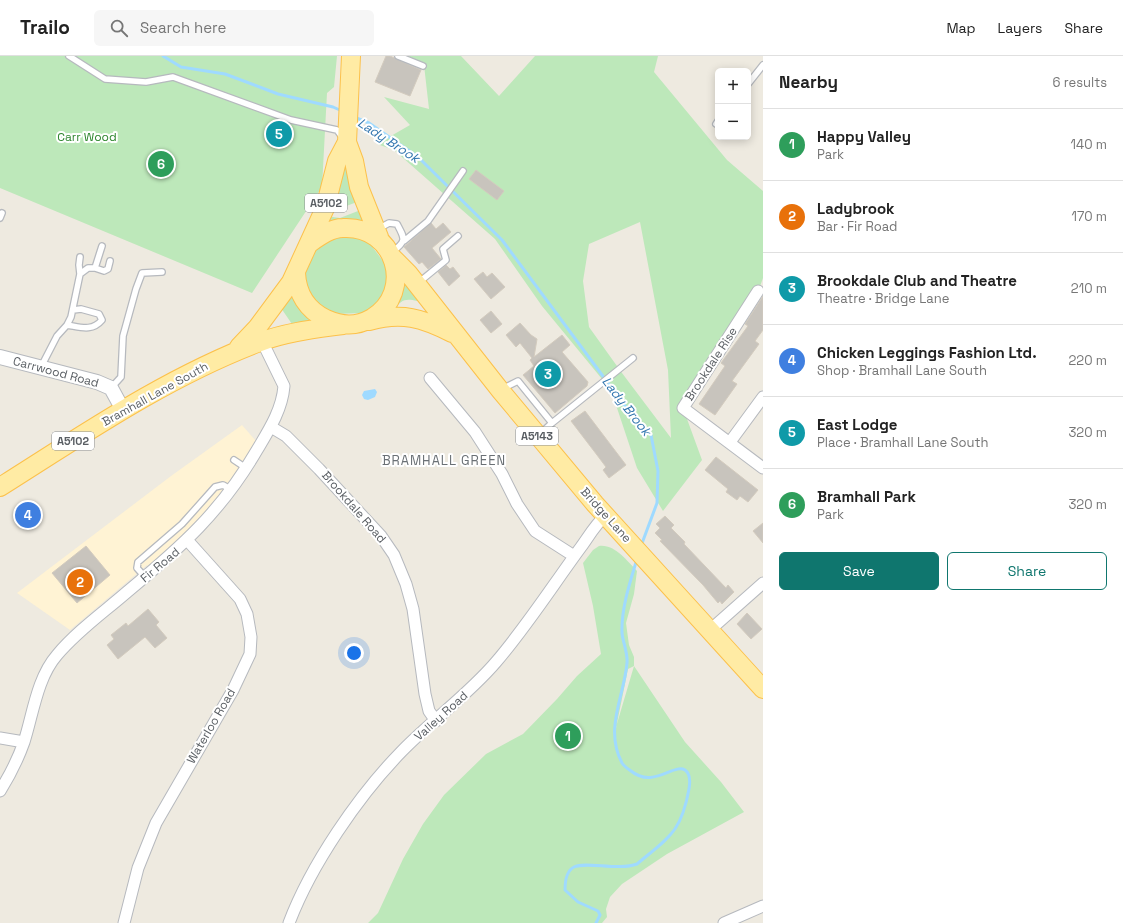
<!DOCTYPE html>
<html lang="en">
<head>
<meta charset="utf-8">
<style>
  :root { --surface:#fff; --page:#f6f6f6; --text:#222; --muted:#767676; --line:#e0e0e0; --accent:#0f766e }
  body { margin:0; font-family:"Space Grotesk",sans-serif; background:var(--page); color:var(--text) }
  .controls { position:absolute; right:12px; top:12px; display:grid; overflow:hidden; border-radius:6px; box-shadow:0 2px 10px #0003 }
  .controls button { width:36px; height:36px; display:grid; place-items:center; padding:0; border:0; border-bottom:1px solid var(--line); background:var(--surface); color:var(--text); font:20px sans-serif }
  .you { position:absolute; left:354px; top:597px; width:14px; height:14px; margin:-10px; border:3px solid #fff; border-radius:50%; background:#1a73e8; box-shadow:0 0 0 6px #1a73e833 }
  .badge { display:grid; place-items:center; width:26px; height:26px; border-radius:50%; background:var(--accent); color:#fff; font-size:13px; font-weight:700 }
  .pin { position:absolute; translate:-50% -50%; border:2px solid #fff; box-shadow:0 1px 4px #0006 }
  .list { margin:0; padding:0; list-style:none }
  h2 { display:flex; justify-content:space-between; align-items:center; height:52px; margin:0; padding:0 16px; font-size:17px }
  h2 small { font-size:13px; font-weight:400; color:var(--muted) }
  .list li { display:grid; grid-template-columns:26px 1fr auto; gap:12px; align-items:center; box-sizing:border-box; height:72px; padding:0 16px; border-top:1px solid var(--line) }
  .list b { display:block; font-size:15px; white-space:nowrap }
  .list p { margin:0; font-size:13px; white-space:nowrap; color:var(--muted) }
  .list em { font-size:13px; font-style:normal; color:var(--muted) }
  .actions { display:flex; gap:8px; padding:12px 16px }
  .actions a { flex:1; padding:9px 0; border:1px solid var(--accent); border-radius:6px; text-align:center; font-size:14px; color:var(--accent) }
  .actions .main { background:var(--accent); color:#fff }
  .icon { flex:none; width:22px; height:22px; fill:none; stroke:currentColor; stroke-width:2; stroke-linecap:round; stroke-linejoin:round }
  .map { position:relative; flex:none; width:763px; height:867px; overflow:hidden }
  header { display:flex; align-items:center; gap:24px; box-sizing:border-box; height:56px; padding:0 20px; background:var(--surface); border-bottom:1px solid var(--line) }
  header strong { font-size:19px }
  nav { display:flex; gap:22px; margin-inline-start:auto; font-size:14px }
  .search { width:280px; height:36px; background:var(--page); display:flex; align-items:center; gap:10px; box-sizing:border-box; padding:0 14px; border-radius:6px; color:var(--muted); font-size:15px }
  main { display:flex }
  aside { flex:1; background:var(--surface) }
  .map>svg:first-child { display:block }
</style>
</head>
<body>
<header>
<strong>Trailo</strong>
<div class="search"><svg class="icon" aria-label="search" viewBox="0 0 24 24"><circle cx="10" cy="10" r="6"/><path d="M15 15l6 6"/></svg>Search here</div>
<nav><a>Map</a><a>Layers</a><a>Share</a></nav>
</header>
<main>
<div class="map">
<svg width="763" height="867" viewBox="0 0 763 867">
  <rect width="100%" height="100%" fill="#eeeae0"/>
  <path fill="#fff3d4" d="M 242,369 L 256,385 L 242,412 L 197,467 L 169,494 L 148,511 L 147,509 L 70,574 L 17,537 L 171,420 Z"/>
  <path fill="#bde8ba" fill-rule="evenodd" d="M 0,0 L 337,0 L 334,31 L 327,37 L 322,131 L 252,237 L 0,132 Z
    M 408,0 L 461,0 L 499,40 L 535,0 L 658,0 L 654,16 L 727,104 L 763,135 L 763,222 L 758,236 L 683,352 L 702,404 L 663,455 L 637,412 L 611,334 L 542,250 L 495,183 L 394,94 L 377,88 L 410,69 L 384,41 L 429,53 L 424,9 ZM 640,166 L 668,314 L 671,382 L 622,317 L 589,271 L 583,225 L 589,188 Z
    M 340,109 L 349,110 L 357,146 L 341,152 L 332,151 Z
    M 358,155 L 362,155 L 367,167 L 324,168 L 326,160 L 340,162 Z
    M 335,176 L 368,185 L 386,209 L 389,221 L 382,242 L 364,257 L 333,258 L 307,241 L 301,224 L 311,197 Z
    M 401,222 L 420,242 L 417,245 C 405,242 401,244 394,254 Z
    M 292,238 L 318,266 L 294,271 L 281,252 Z
    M 599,490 C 615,488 627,505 637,515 L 634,538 L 626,567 L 629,589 L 634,601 L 634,610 L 685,686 L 721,726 L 744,756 L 667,798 L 622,828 L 610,841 L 606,853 L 607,861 L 602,867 L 368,867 L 378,857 L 403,803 L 423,768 L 444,739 L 486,698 L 523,678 L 557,643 L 577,620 L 601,598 L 593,550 L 583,507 L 593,494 ZM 634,610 L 616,671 L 616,672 L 628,613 Z"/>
  <path fill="#9fdaff" d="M 375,333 L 377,336 L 375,341 L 368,344 L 364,343 L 362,339 L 364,335 Z"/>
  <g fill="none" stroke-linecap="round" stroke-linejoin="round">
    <path stroke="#9fdaff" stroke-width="3" d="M 163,0 L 181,11 L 225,18 L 278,38 L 333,51 L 342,55
      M 354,61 L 369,67 L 418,101 L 502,184 L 628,354 L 651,379 L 658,415 L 657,447 L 641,490
      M 596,867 L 600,859 L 598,855 L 578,846 L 565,834 C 565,826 566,815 574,811 C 586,805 618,815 637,808 C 669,781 681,777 689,733 C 690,727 691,718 685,714 C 674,707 653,733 631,715 C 628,713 624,710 622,707 C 604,673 624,641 627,607 C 628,597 623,587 622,577 C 621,553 630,526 637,503"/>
  </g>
  <path fill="#c8c4bd" stroke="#d3cbbe" d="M 386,0 L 390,0 L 421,14 L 410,40 L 375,26 Z
    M 277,74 L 291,80 L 287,89 L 273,82 Z
    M 476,114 L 504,135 L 497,144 L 469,123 Z
    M 431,167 L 436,173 L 443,167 L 451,176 L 432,192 L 441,203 L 428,213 L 422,206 L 419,208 L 404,191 Z
    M 446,209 L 450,213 L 453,211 L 460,220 L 449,230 L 438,216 Z
    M 483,216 L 487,221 L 492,217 L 505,231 L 491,243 L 474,223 Z
    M 763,240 L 763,274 L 755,285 L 759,288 L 732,325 L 737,328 L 715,359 L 699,348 L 725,310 L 721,307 L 748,270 L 745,268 Z
    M 491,255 L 502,268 L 491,277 L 480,264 Z
    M 520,267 L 531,279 L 537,283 L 534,301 L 562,279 L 570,289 L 562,296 L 588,326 L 587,330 L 555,357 L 523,319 L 534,310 L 530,304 L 532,302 L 520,287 L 516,291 L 506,279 Z
    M 585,355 L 626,409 L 609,422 L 603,414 L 606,411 L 597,399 L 571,365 Z
    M 716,401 L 758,434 L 748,446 L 740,440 L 737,444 L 726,436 L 728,433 L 705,414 Z
    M 665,460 L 674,469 L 671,472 L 685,486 L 684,488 L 726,532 L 728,529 L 734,536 L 722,548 L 720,545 L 718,547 L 703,529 L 660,485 L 662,484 L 655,477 L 660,472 L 656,468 Z
    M 763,467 L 763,487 L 753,475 Z
    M 86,490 L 110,519 L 77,547 L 52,517 Z
    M 148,553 L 159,566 L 156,569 L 167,582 L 155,592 L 145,581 L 118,603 L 107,589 L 114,583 L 111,579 L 126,567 L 128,570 Z
    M 747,557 L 762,573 L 751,583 L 737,568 Z"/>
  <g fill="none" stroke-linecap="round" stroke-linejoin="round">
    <g stroke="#b6b9be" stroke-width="8">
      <path id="service" d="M 69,0 L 105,23 L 146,26 L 173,21 L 291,64 L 337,74 L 342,81
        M 398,0 L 423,10
        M 748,28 L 763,9
        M 716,68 L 718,65
        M 0,162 L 2,157
        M 378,173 L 389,167 L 397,168 C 405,183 407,185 392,196
        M 404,185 L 428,165 L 463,115
        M 80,201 L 79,209 L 80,218
        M 95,212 L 104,215 L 108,213 L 110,205
        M 418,227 L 446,204 L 443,193 L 458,180
        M 67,269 C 80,271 92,276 102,264 L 99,258 L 81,253 L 73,254
        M 41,311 L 57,280 L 67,269 L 71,261 L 80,218 L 88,212 L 95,212 L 102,190
        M 111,332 L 121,321 L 123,280 L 136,233 L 142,217 L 162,216
        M 502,333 L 518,325 L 552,367 L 540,378
        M 552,367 L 633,302
        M 234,404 L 246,412
        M 145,521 L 137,512 L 138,506 L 182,468 L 215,431 L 223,429 L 232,434"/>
    </g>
    <g stroke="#b6b9be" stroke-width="13">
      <path id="minor" d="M 758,235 L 683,352 L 763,412
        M 430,322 L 475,376 L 502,418 L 517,448 L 535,475 L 574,500
        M 271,371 L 286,380 L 319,413 L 381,480 L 394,499 L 406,528 L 413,553 L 425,638 L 429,655 L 436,665
        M 730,386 L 763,341
        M 710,574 L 763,527
        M 0,682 L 24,686
        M 0,735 C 10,719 18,703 24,686 C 33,658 37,622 57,599 C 77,575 104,556 127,536 C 181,491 221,456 257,394 C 269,374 282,354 284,330 L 260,281
        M 124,867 L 138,812 L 156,767 L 233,634 L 250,598 L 251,581 L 247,558 L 240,543 L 188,485
        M 289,867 C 311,809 358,740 402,695 C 432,664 468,639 496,606 C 527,570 553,529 581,491 C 589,480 595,469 605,460
        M 724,867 L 763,850"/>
    </g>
    <g stroke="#b6b9be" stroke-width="16">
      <path id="tertiary" d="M 0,301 L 97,326 L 111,332 L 123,354"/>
    </g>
    <g stroke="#fcc14b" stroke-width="20">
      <path id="primary" d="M 351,0 L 347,86 L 354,105 L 359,131 L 379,181
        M 392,201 L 408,217 L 500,334 L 595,448 L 763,633
        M 296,217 C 297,237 307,254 326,263 C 342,270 356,271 372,262 C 415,236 396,169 343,172 C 331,172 320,180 310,187
        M 369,265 C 402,256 422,262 452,277
        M 239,291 L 257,272 L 291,226 L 325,152 L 337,105 L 347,86
        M 0,431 C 84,378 167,321 260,286 C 287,276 315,273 343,269"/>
    </g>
    <use href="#service" stroke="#fff" stroke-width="5.5"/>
    <use href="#minor" stroke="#fff" stroke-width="11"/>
    <use href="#tertiary" stroke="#fff" stroke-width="14"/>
    <use href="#primary" stroke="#ffeba4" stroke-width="18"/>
  </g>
  <g text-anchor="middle" stroke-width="4" stroke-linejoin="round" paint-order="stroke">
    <g fill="#fff" stroke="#8b8e92" stroke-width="1">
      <rect x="305" y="138" width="42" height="18" rx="3"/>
      <rect x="516" y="371" width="42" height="18" rx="3"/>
      <rect x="52" y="376" width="42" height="18" rx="3"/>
    </g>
    <g font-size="11" font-weight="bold" fill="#595e63">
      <text x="326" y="151">A5102</text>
      <text x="537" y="384">A5143</text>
      <text x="73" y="389">A5102</text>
    </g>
    <g font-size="12" fill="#2e862e" stroke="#fff">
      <text x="87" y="85">Carr Wood</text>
    </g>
    <g font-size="12" fill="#595e63" stroke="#fff">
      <text transform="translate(711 308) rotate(-57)" y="4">Brookdale Rise</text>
      <text transform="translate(56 316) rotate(15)" y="4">Carrwood Road</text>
      <text transform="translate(155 338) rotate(-29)" y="4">Bramhall Lane South</text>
      <text transform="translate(354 451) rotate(49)" y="4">Brookdale Road</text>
      <text transform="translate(606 459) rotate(48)" y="4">Bridge Lane</text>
      <text transform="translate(160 509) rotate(-40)" y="4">Fir Road</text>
      <text transform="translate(441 660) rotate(-42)" y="4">Valley Road</text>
      <text transform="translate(211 670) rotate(-60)" y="4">Waterloo Road</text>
    </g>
    <g font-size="13" font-style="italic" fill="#3276af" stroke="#fff">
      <text transform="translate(389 84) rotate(33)" y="5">Lady Brook</text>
      <text transform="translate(627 350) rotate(52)" y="5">Lady Brook</text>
    </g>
    <g font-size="13" letter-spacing="1" fill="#6a7075" stroke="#fff">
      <text x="444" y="409">BRAMHALL GREEN</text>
    </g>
  </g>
</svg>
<div class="controls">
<button>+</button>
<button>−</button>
</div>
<div class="you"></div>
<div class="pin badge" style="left:568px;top:680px;background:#2e9e5b">1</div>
<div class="pin badge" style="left:80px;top:526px;background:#e8710a">2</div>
<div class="pin badge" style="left:548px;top:318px;background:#0f9aa8">3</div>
<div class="pin badge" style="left:28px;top:459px;background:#3f7fe0">4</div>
<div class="pin badge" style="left:279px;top:78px;background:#0f9aa8">5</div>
<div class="pin badge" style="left:161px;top:108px;background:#2e9e5b">6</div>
</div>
<aside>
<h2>Nearby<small>6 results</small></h2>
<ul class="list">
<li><span class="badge" style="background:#2e9e5b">1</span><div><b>Happy Valley</b><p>Park</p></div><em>140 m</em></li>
<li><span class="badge" style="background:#e8710a">2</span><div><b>Ladybrook</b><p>Bar · Fir Road</p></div><em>170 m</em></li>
<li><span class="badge" style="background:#0f9aa8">3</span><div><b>Brookdale Club and Theatre</b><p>Theatre · Bridge Lane</p></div><em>210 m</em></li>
<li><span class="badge" style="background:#3f7fe0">4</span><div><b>Chicken Leggings Fashion Ltd.</b><p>Shop · Bramhall Lane South</p></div><em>220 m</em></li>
<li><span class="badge" style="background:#0f9aa8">5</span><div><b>East Lodge</b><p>Place · Bramhall Lane South</p></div><em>320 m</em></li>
<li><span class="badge" style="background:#2e9e5b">6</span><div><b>Bramhall Park</b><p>Park</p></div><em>320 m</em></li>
</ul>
<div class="actions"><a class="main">Save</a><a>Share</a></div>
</aside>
</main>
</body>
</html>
